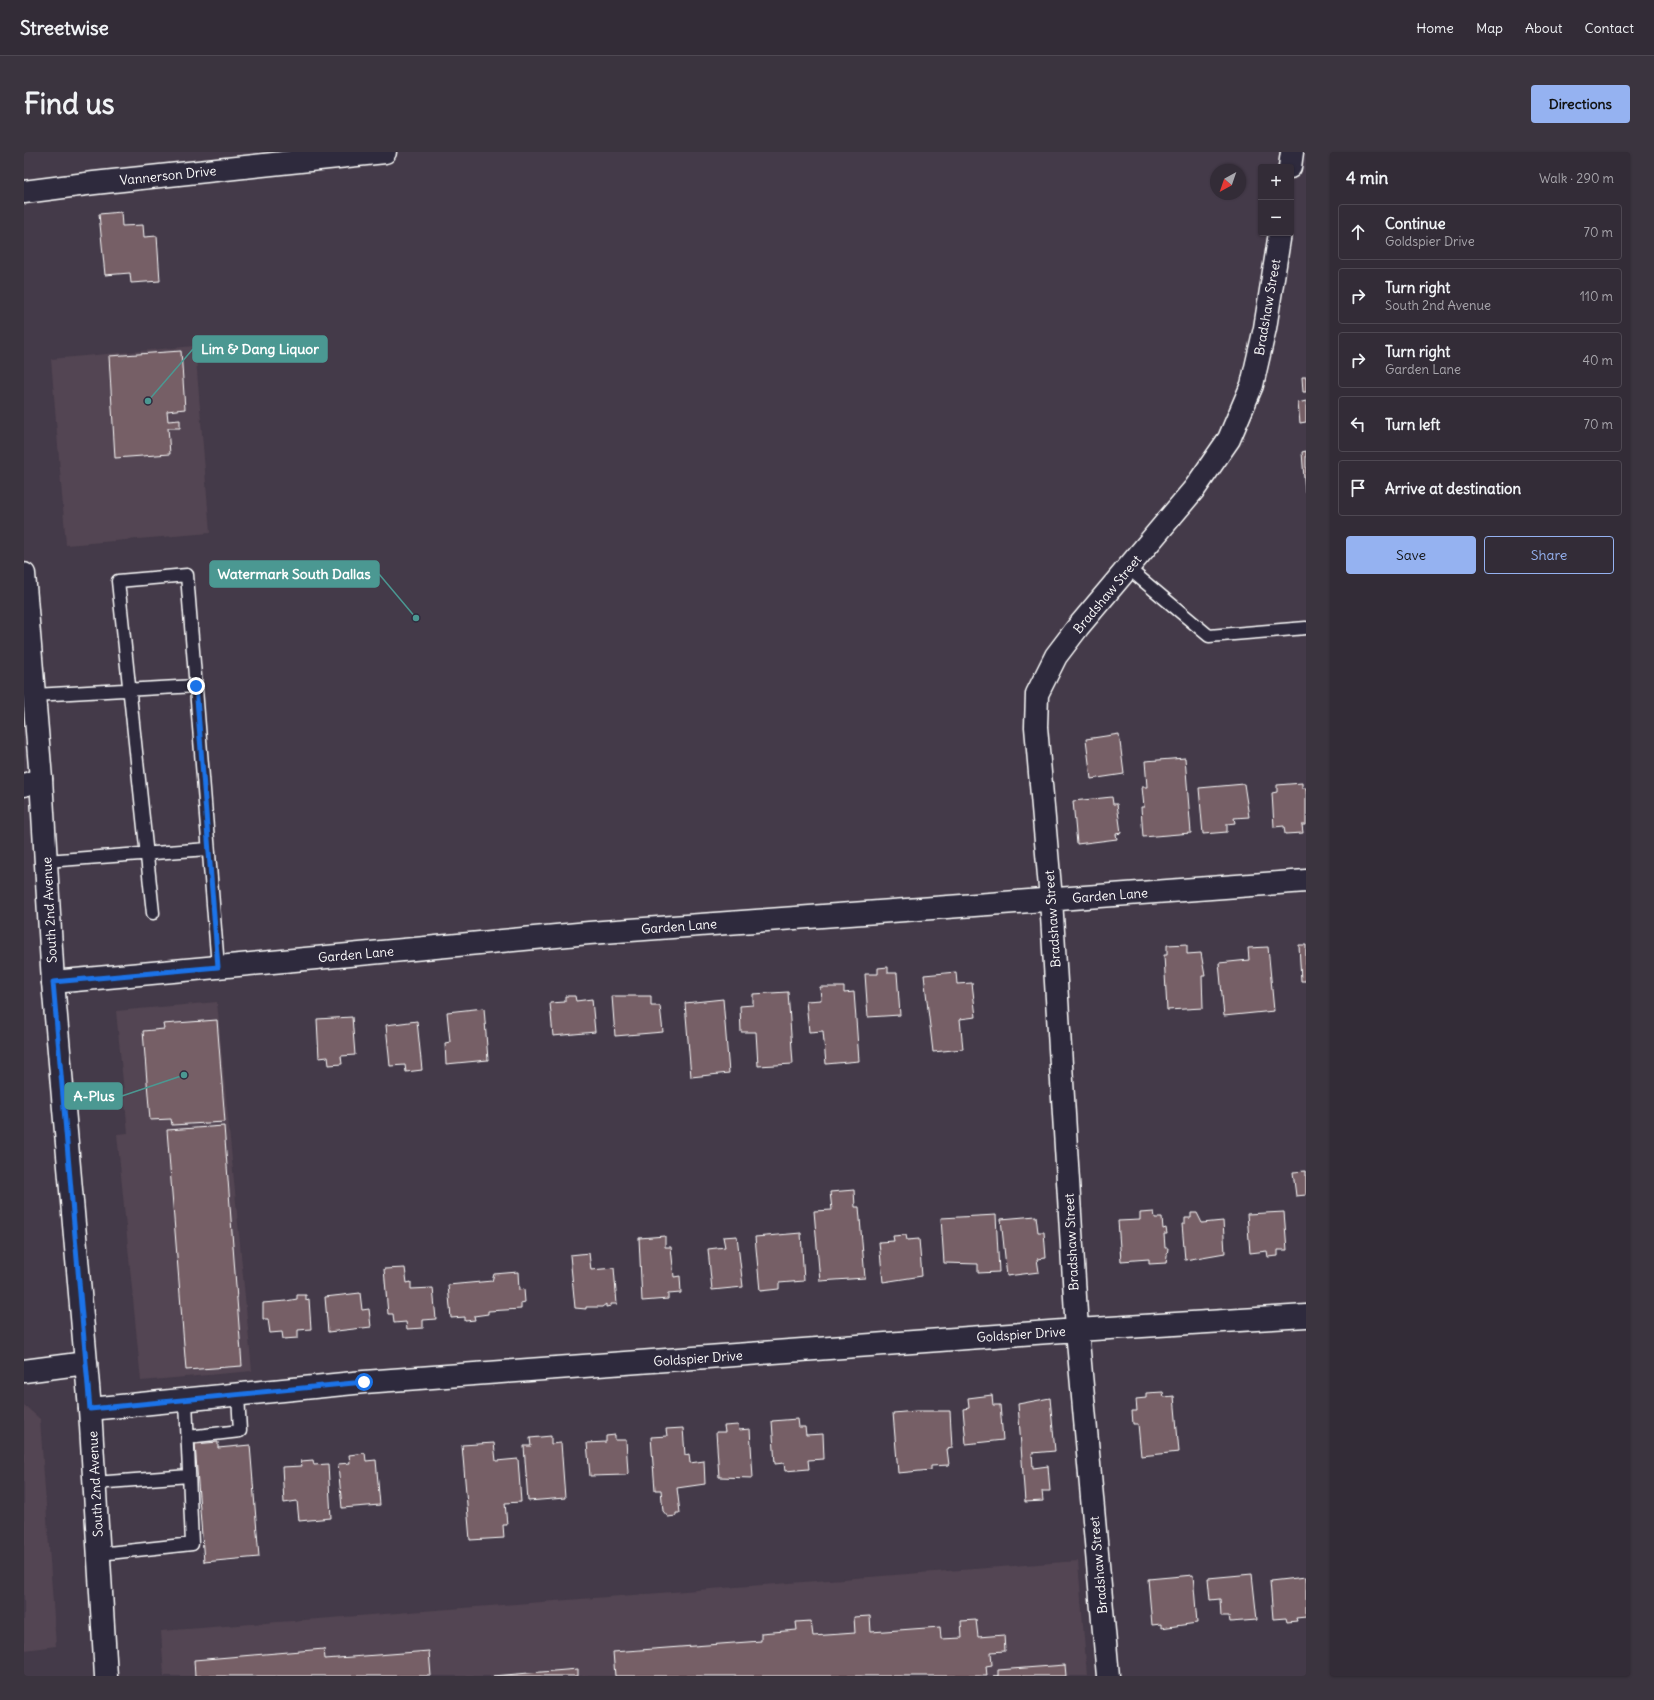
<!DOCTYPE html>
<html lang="en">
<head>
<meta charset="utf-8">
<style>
  :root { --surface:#332c37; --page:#3b343f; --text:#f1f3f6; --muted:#a9a7ad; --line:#4e4852; --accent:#95b2f1 }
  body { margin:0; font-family:Delius,sans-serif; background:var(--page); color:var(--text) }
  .controls { position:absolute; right:12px; top:12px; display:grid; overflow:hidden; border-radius:4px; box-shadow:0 1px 3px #0004 }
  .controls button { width:36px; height:36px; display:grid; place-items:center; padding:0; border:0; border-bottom:1px solid var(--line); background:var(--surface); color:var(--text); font:20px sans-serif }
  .compass { position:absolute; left:1186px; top:12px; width:36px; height:36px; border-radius:50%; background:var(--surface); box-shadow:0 1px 3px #0004; rotate:220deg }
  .stop { position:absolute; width:12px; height:12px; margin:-9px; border:3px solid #1a73e8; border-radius:50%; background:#fff }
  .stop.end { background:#1a73e8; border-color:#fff; box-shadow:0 1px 4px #0008 }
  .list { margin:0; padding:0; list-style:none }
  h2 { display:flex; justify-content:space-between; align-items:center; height:52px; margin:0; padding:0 16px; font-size:17px }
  h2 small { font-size:13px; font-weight:400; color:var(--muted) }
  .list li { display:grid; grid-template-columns:26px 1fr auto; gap:12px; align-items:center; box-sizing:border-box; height:56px; margin:0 8px 8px; padding:0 8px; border:1px solid var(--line); border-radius:4px }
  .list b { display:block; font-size:15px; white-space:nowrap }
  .list p { margin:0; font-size:13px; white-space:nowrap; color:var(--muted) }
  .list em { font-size:13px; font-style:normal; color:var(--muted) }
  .actions { display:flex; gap:8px; padding:12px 16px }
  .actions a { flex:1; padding:9px 0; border:1px solid var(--accent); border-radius:4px; text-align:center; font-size:14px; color:var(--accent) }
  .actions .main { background:var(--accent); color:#111 }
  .icon { flex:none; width:22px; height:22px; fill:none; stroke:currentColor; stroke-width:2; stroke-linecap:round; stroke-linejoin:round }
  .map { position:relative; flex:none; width:1282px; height:1524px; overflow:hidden; border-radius:4px }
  header { display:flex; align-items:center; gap:24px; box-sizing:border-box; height:56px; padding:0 20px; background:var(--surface); border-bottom:1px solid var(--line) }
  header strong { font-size:19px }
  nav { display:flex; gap:22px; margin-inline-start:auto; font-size:14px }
  .intro { display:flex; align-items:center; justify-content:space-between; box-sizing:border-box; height:96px; padding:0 24px }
  h1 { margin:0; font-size:28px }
  .button { padding:10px 18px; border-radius:4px; background:var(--accent); color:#111; font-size:14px; font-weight:700 }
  main { display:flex; gap:24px; padding:0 24px }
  aside { flex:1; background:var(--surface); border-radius:4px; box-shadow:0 1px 3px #0004 }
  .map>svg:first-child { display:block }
</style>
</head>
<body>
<header>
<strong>Streetwise</strong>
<nav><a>Home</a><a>Map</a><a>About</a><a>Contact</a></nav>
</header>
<div class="intro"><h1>Find us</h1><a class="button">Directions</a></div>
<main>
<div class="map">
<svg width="1282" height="1524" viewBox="0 0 1282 1524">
  <rect width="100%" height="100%" fill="#443a49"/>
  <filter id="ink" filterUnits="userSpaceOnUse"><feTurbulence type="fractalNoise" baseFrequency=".025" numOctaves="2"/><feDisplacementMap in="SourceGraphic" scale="8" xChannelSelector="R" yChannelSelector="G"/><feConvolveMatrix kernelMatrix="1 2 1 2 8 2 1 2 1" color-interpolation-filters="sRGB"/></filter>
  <g filter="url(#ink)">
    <path fill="#534552" d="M 171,194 L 186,381 L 42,393 L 27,207 Z
      M 193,850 L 228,1219 L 117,1229 L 93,982 L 104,981 L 92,859 Z
      M 0,1253 L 16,1267 L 32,1494 L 0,1498 Z
      M 1054,1409 L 1063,1524 L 140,1524 L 137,1479 Z"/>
    <path fill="#765f66" stroke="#fff" d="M 97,60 L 98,74 L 119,73 L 120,85 L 133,84 L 136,129 L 107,131 L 106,121 L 81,123 L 75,62 Z
      M 157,199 L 161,257 L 143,259 L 144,269 L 156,268 L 156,276 L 144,276 L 146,302 L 91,306 L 85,204 Z
      M 1278,225 L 1282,225 L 1282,240 L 1279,240 Z
      M 1282,249 L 1282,270 L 1276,271 L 1274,251 Z
      M 1282,299 L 1282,340 L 1281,340 L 1278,300 Z
      M 1095,582 L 1100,622 L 1067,627 L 1062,587 Z
      M 1161,606 L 1167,681 L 1119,685 L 1117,655 L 1120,655 L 1118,635 L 1123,635 L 1121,609 Z
      M 1278,631 L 1278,636 L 1282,636 L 1282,673 L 1278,673 L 1279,681 L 1261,682 L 1260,674 L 1250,675 L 1248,641 L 1253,640 L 1253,633 Z
      M 1220,632 L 1225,665 L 1210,666 L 1211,671 L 1203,672 L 1203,680 L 1179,682 L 1175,636 Z
      M 1088,645 L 1089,652 L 1093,652 L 1097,681 L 1092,682 L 1093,687 L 1053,692 L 1049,649 Z
      M 1163,792 L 1163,802 L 1177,801 L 1181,824 L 1178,824 L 1179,856 L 1143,858 L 1140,803 L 1143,803 L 1143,793 Z
      M 1275,793 L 1282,793 L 1282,829 L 1277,829 Z
      M 1244,795 L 1250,859 L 1200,864 L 1195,811 L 1225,808 L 1224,796 Z
      M 864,815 L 864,821 L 873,821 L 876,863 L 844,865 L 841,822 L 854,822 L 854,816 Z
      M 932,820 L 933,832 L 948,831 L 952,865 L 936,867 L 939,897 L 909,900 L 900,823 Z
      M 796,835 L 820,835 L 820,841 L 830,840 L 835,909 L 802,912 L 799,879 L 785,880 L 782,849 L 797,848 Z
      M 764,840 L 769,912 L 734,914 L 732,880 L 717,880 L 716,854 L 729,853 L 729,842 Z
      M 541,844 L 551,844 L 552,849 L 568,847 L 571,880 L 529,884 L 526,851 L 541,850 Z
      M 588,844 L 627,844 L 627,854 L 636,854 L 639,880 L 591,884 Z
      M 699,847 L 705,921 L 667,925 L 661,851 Z
      M 460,856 L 464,908 L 422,912 L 421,891 L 426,890 L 423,860 Z
      M 328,865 L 331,903 L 317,904 L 318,912 L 305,913 L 304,905 L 295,906 L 293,867 Z
      M 193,868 L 201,970 L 148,973 L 147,967 L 126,968 L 119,879 L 140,877 L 139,872 Z
      M 393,869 L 398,918 L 382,920 L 381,913 L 366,914 L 362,873 Z
      M 200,974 L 218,1214 L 162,1218 L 143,978 Z
      M 1282,1019 L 1282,1043 L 1272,1044 L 1269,1020 Z
      M 830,1038 L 831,1055 L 835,1055 L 841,1126 L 796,1129 L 790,1059 L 808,1058 L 806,1040 Z
      M 1130,1060 L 1131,1066 L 1138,1066 L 1139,1077 L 1142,1076 L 1143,1082 L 1140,1082 L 1141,1096 L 1144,1096 L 1142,1111 L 1125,1112 L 1125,1107 L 1097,1109 L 1094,1069 L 1116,1068 L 1116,1061 Z
      M 1260,1060 L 1263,1098 L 1254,1098 L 1254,1104 L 1244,1105 L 1243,1099 L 1226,1101 L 1223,1062 Z
      M 1167,1061 L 1173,1061 L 1178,1071 L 1199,1069 L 1201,1101 L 1161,1108 L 1158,1072 L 1161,1072 L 1161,1066 L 1167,1066 Z
      M 972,1063 L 975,1120 L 954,1121 L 954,1112 L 920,1111 L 917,1066 Z
      M 1012,1064 L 1014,1080 L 1020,1080 L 1022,1106 L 1013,1107 L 1015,1120 L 983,1124 L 977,1067 Z
      M 777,1081 L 780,1129 L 755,1131 L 755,1137 L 736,1139 L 731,1085 Z
      M 882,1083 L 883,1088 L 895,1087 L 898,1124 L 859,1130 L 855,1090 L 870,1089 L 869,1084 Z
      M 641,1084 L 641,1095 L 647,1095 L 650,1125 L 656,1124 L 657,1141 L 644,1142 L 644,1147 L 618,1149 L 615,1086 Z
      M 713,1084 L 719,1135 L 688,1138 L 684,1097 L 701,1095 L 699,1085 Z
      M 565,1101 L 567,1118 L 590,1116 L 593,1152 L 587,1152 L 587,1154 L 582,1155 L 582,1152 L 578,1155 L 562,1155 L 562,1157 L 551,1156 L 546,1103 Z
      M 381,1116 L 383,1131 L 387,1130 L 387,1137 L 409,1136 L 412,1167 L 399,1168 L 399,1176 L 383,1177 L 382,1170 L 370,1171 L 369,1162 L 364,1162 L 360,1117 Z
      M 494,1120 L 495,1138 L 500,1137 L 501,1150 L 497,1151 L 497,1157 L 464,1159 L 464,1162 L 450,1164 L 451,1168 L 441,1169 L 441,1165 L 427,1166 L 424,1133 L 468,1129 L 470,1122 Z
      M 336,1141 L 338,1158 L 345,1157 L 347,1175 L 304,1180 L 301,1145 Z
      M 273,1143 L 282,1143 L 282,1148 L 285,1147 L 287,1177 L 274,1178 L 274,1186 L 259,1187 L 258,1180 L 246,1181 L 244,1167 L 239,1167 L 239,1151 L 262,1149 L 273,1147 Z
      M 1139,1240 L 1140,1245 L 1150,1244 L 1155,1300 L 1117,1304 L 1114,1272 L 1109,1272 L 1108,1259 L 1113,1259 L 1112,1247 L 1122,1246 L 1122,1241 Z
      M 968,1243 L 969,1253 L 976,1253 L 979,1288 L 942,1292 L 939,1257 L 945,1256 L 944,1246 Z
      M 1026,1246 L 1031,1299 L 1008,1301 L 1009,1316 L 1024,1314 L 1026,1339 L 1018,1339 L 1019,1349 L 1001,1350 L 994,1252 Z
      M 892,1259 L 926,1259 L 928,1296 L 923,1297 L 925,1313 L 907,1314 L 907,1318 L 874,1321 L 869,1261 Z
      M 773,1267 L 774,1275 L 781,1275 L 782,1283 L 799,1282 L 800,1307 L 784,1308 L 785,1317 L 761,1319 L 760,1311 L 751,1312 L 748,1269 Z
      M 714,1273 L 715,1278 L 726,1277 L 729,1326 L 695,1325 L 692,1280 L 701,1280 L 700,1274 Z
      M 659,1276 L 661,1303 L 665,1302 L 666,1311 L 680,1309 L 681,1332 L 653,1336 L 656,1361 L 652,1361 L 652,1364 L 644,1365 L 639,1359 L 637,1338 L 631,1338 L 627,1285 L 643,1284 L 642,1277 Z
      M 591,1283 L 591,1288 L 602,1288 L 604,1321 L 602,1323 L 566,1324 L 563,1291 L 582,1290 L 582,1284 Z
      M 527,1284 L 527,1292 L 537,1291 L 541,1346 L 504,1349 L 500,1294 L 507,1294 L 506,1286 Z
      M 194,1290 L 194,1296 L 226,1293 L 235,1405 L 180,1410 L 171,1292 Z
      M 470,1291 L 472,1309 L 494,1307 L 497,1350 L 481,1351 L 483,1373 L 479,1373 L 480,1386 L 446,1388 L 438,1293 Z
      M 341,1301 L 342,1309 L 352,1308 L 356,1353 L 318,1356 L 314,1312 L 326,1311 L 325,1303 Z
      M 289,1308 L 290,1313 L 304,1312 L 307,1366 L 275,1369 L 273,1349 L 260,1351 L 258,1315 L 278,1314 L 277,1309 Z
      M 1228,1422 L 1233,1468 L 1206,1470 L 1205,1464 L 1197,1464 L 1196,1447 L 1186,1448 L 1184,1426 Z
      M 1169,1423 L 1173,1471 L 1137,1476 L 1137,1472 L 1128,1473 L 1124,1427 Z
      M 1282,1425 L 1282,1465 L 1272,1466 L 1273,1469 L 1263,1470 L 1262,1466 L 1249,1467 L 1246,1429 Z
      M 846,1464 L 847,1480 L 916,1475 L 917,1487 L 938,1486 L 937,1469 L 952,1468 L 954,1485 L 980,1483 L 981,1499 L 967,1500 L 968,1513 L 962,1514 L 963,1524 L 591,1524 L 589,1500 L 737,1489 L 737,1481 L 773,1478 L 772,1470 L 787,1469 L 789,1484 L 831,1481 L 830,1465 Z
      M 300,1497 L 301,1507 L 405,1499 L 407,1524 L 171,1524 L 170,1508 Z
      M 1041,1513 L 1042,1524 L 969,1524 L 974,1524 L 974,1518 Z
      M 554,1517 L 554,1524 L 469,1524 Z"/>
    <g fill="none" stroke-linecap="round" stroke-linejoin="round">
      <g stroke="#fff" stroke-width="15">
        <path id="lane" d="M 1104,416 L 1185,484 L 1282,476
          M 10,543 L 172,534
          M 22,709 L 184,697
          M 129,761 L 94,429 L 163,423 L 194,815
          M 164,1285 L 216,1279 L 214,1243
          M 70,1331 L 165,1324
          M 75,1402 L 168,1392 L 162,1248"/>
      </g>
      <g stroke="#fff" stroke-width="25">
        <path id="street" d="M 1266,15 L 1268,0
          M 0,40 L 70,31 L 361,0
          M 0,633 L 17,627
          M 29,830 L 565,781 L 1282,729
          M 0,1219 L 62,1211
          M 66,1257 L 340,1230 L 1053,1178 L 1282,1164
          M 1084,1524 L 1053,1178 L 1027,747 L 1012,575 L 1013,542 L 1032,504 L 1054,475 L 1171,336 L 1205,287 L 1228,233 L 1241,176 L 1256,81"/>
      </g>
      <g stroke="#fff" stroke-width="25">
        <path id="secondary" d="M 0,422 L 17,627 L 29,830 L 66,1257 L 82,1524"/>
      </g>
      <use href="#lane" stroke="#2f2a3d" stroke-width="12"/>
      <use href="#street" stroke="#2f2a3d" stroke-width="22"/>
      <use href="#secondary" stroke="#2f2a3d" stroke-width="22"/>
    </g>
  </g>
  <g fill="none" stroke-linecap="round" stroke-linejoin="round" filter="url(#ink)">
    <path stroke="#1a73e8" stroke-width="5" d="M 172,534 L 194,815 L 29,830 L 66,1257 L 340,1230"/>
  </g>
  <g text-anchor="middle" stroke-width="3" stroke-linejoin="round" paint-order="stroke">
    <g font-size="13" fill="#fff" stroke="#2f2a3d">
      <text transform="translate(144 23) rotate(-6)" y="5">Vannerson Drive</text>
      <text transform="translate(1243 155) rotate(-80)" y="5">Bradshaw Street</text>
      <text transform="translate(1083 442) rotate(-50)" y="5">Bradshaw Street</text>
      <text transform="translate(1086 743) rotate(-4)" y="5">Garden Lane</text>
      <text transform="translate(25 758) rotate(-93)" y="5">South 2nd Avenue</text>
      <text transform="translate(1028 767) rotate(-94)" y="5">Bradshaw Street</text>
      <text transform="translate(655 774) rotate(-4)" y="5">Garden Lane</text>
      <text transform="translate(332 802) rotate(-5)" y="5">Garden Lane</text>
      <text transform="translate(1047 1090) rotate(-93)" y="5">Bradshaw Street</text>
      <text transform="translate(997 1182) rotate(-4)" y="5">Goldspier Drive</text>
      <text transform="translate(674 1206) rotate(-4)" y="5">Goldspier Drive</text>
      <text transform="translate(71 1332) rotate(-93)" y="5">South 2nd Avenue</text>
      <text transform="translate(1074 1413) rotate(-95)" y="5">Bradshaw Street</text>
    </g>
  </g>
  <path fill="none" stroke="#4b9892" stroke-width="1.5" d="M124 249L169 197M392 466L355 422M160 923L98 944"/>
  <g fill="#4b9892" stroke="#2f2a3d" stroke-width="1.5">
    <circle cx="124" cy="249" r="4"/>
    <circle cx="392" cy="466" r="4"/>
    <circle cx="160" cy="923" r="4"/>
  </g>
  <g fill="#4b9892" stroke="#4b9892" stroke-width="1.5">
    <rect x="169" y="184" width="134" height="26" rx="4"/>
    <rect x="186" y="409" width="169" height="26" rx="4"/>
    <rect x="41" y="931" width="57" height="26" rx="4"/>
  </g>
  <g font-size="14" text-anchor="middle" font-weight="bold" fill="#fff">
    <text x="236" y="202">Lim &amp; Dang Liquor</text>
    <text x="270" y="427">Watermark South Dallas</text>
    <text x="70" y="949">A-Plus</text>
  </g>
</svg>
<div class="controls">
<button>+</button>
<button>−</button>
</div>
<svg class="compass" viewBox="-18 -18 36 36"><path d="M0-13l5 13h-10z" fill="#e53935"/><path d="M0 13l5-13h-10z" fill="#a9a7ad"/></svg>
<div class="stop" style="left:340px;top:1230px"></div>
<div class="stop end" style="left:172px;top:534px"></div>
</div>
<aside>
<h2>4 min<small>Walk · 290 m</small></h2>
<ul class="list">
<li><svg class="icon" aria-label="ahead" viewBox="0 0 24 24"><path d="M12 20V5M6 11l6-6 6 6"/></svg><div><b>Continue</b><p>Goldspier Drive</p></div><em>70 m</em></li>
<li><svg class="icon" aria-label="right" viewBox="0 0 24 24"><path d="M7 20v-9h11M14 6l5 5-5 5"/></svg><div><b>Turn right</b><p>South 2nd Avenue</p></div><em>110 m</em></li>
<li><svg class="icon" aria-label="right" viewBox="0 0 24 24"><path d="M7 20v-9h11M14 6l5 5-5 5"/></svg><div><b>Turn right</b><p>Garden Lane</p></div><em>40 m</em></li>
<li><svg class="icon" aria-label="left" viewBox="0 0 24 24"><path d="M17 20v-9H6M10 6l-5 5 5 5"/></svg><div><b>Turn left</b></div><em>70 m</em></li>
<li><svg class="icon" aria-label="arrive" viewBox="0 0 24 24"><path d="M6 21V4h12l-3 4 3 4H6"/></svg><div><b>Arrive at destination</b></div></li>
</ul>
<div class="actions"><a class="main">Save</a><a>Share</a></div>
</aside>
</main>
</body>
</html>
